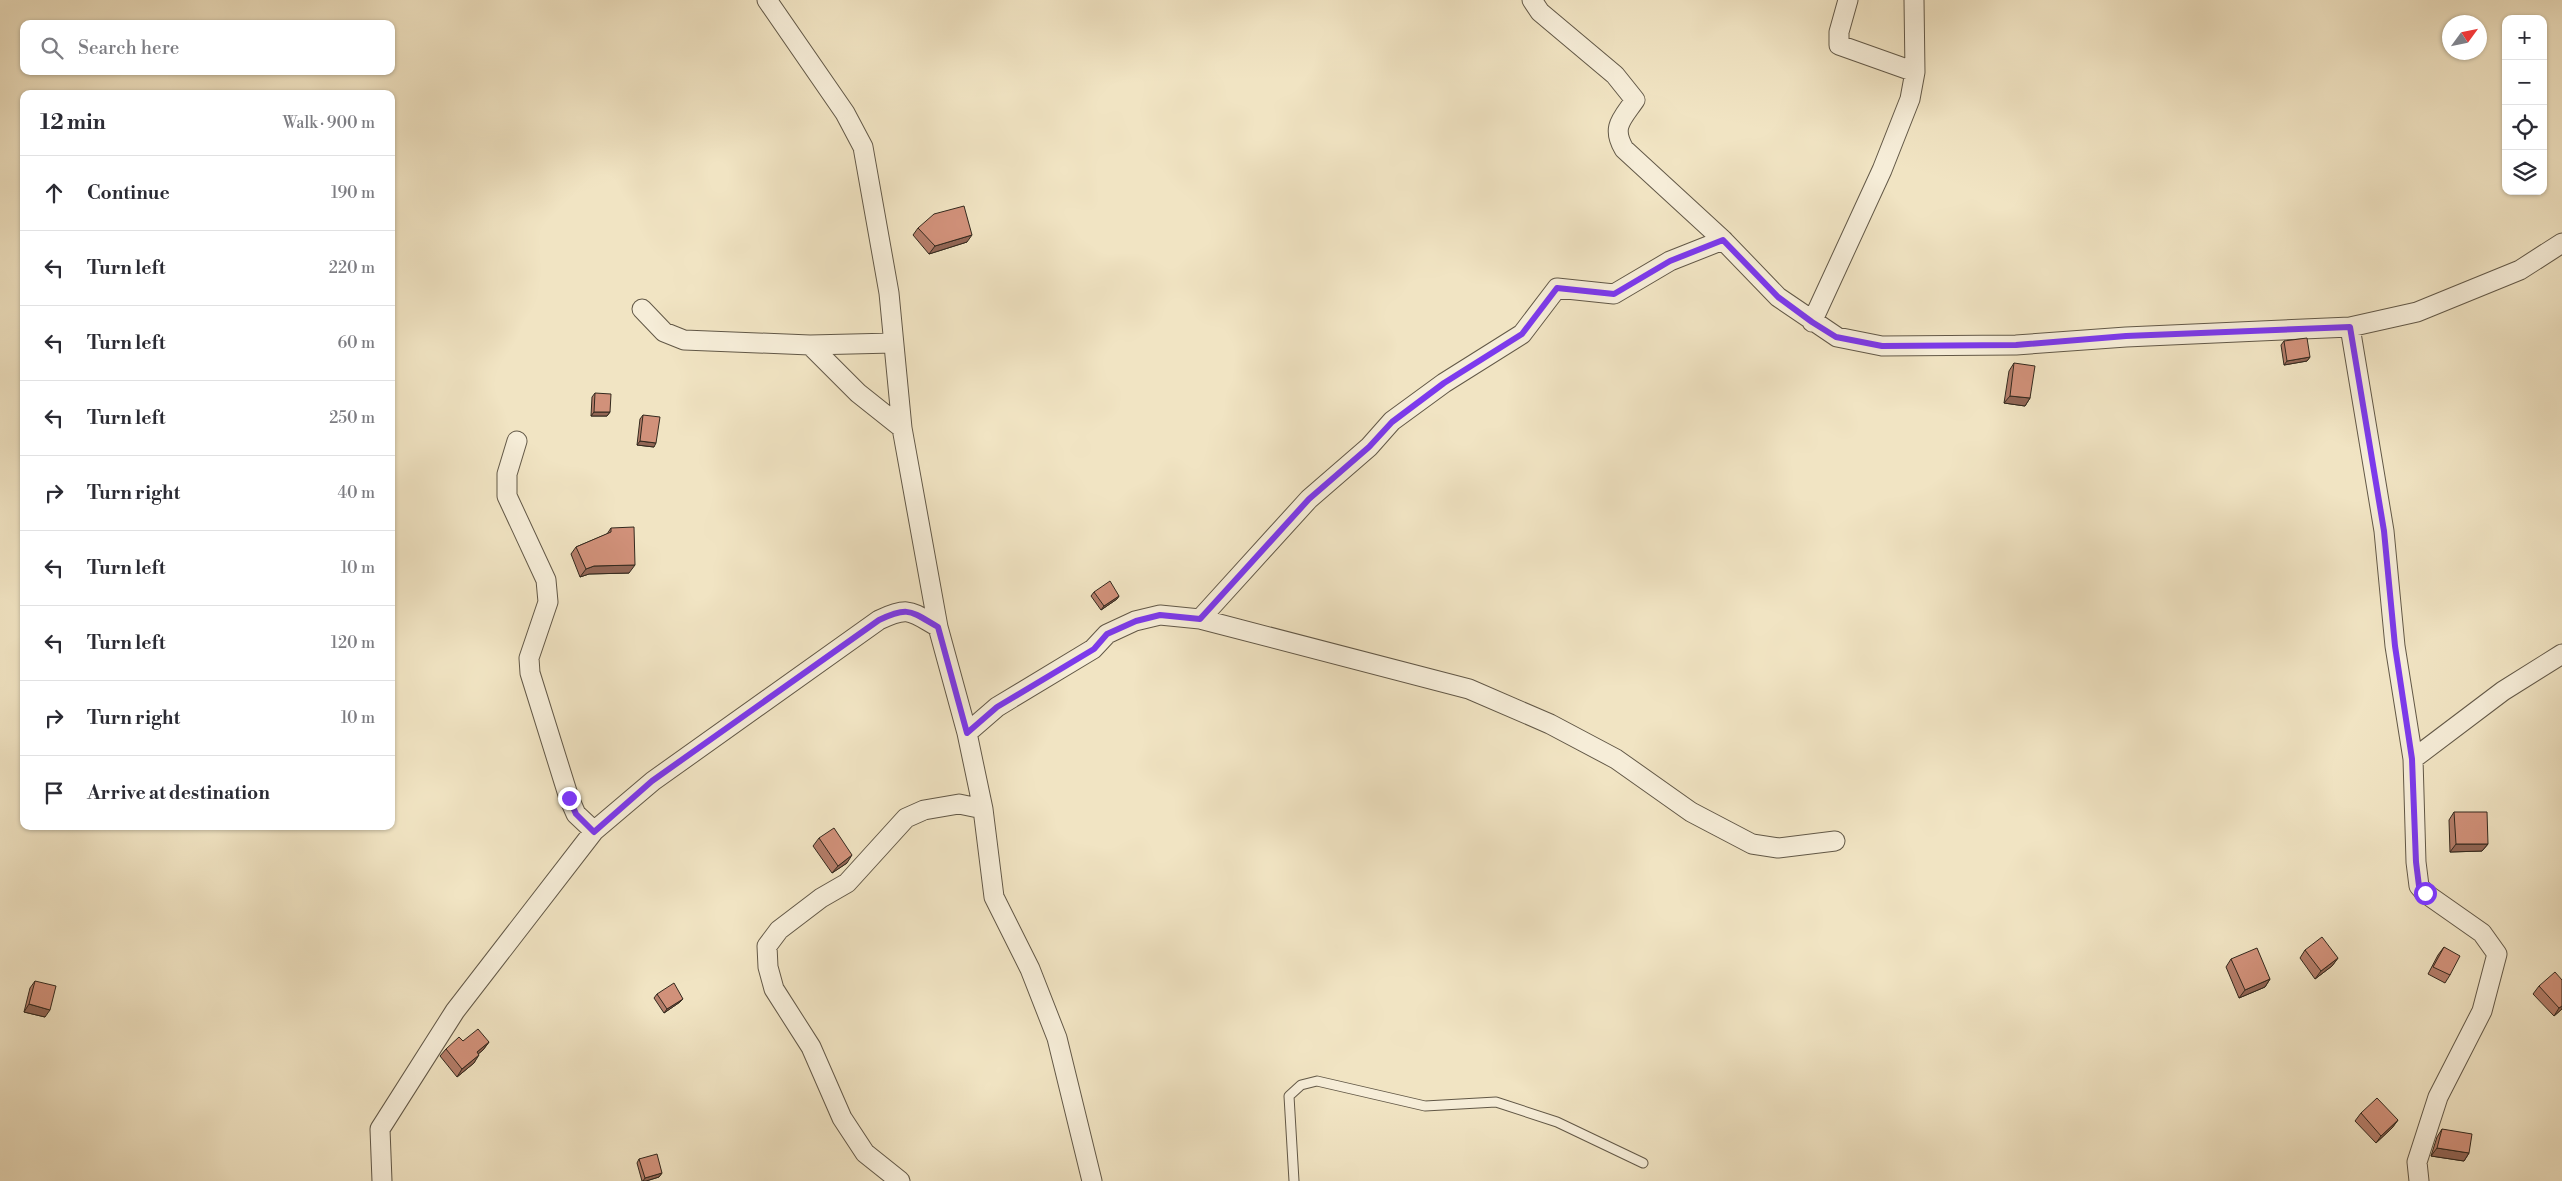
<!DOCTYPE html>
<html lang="en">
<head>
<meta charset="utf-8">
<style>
  :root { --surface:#fff; --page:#f2f2f3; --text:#2b2b33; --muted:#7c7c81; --line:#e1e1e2 }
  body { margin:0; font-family:"Libre Bodoni",serif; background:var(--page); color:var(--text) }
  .controls { position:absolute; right:15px; top:15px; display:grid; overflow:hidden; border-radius:10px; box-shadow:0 1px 4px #0004 }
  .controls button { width:45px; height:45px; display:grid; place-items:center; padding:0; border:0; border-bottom:1px solid var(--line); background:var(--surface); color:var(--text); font:25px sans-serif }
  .compass { position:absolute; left:2442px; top:15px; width:45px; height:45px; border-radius:50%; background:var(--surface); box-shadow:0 1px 4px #0004; rotate:57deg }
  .stop { position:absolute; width:15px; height:15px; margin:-11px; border:4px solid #7c3aed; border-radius:50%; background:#fff }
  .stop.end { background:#7c3aed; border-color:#fff; box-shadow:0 1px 5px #0008 }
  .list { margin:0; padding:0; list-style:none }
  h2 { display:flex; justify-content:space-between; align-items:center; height:65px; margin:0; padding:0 20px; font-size:21px }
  h2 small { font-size:16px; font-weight:400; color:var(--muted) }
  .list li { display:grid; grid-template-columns:32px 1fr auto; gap:15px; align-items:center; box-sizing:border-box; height:75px; padding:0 20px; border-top:1px solid var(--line) }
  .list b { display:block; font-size:19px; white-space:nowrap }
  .list em { font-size:16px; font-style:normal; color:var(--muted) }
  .icon { flex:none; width:28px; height:28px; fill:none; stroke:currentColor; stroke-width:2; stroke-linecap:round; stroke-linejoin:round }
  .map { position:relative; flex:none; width:2562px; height:1181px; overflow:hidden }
  .search { position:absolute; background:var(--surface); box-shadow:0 1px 4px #0004; left:20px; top:20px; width:375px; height:55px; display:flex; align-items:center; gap:12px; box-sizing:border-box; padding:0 18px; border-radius:10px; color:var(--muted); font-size:19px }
  .panel { position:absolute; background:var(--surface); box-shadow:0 1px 4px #0004; left:20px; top:90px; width:375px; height:740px; border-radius:10px }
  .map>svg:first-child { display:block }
</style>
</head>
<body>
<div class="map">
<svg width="2562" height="1181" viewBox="0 0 2562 1181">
  <rect width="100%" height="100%" fill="#f1e4c3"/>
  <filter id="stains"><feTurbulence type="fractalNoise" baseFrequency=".004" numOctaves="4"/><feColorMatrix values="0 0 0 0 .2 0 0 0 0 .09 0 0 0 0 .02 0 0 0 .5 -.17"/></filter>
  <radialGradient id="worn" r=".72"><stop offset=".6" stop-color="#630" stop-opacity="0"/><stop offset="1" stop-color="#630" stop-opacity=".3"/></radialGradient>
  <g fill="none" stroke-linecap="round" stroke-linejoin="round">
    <g stroke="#625847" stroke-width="11">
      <path id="lane" d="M 1294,1181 L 1289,1096 L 1301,1085 L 1317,1081 L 1425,1106 L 1496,1102 L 1557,1122 L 1643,1163"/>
    </g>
    <g stroke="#625847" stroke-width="21">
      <path id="street" d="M 767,0 L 845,113 L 863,147 L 889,293 L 902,428 L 938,627 L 967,733 L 983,809 L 994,897 L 1030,969 L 1057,1038 L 1092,1181
        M 1532,0 L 1540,12 L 1615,75 L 1635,100 C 1622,119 1611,127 1624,149 L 1723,240 L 1778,297 L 1837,337 L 1882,346 L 2016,345 L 2126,337 L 2350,327 L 2417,312 L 2520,270 L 2562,243
        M 1848,0 L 1839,32 L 1839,45 L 1915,72
        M 642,309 L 664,332 L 684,340 L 810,345 L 893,343
        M 1812,322 L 1882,170 L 1910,99 L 1915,72 L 1914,0
        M 2350,327 L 2384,531 L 2395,646 L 2413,759 L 2416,862 L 2419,886 L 2425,893 L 2482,933 L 2497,954 L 2482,1011 L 2438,1097 L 2417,1162 L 2419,1181
        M 810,345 L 858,393 L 902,428
        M 517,441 L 507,474 L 507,496 L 546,580 L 548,602 L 529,658 L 530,673 L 569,798 L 576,814 L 594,831
        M 1200,619 L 1309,499 L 1369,447 L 1392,421 L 1444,383 L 1522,334 L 1557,288 L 1614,294 L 1670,261 L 1723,240
        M 967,733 L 997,707 L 1093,649 L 1107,634 L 1135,621 L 1160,615 L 1200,619 L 1469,689 L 1550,724 L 1616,759 L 1691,812 L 1752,844 L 1778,848 L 1835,841
        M 2413,759 L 2503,691 L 2562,654
        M 382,1181 L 380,1129 L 455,1011 L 594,831 L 653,781 L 879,620 C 909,606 910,611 938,627
        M 900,1181 L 865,1153 L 842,1118 L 811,1047 L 774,989 L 768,967 L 767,946 L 779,930 L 821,898 L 847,883 L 906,818 L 924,810 L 959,804 L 983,809"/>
    </g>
    <use href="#lane" stroke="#f6edd8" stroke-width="9"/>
    <use href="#street" stroke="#f6edd8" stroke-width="19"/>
  </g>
  <path fill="#b47d69" stroke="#33291e" d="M 918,228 L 967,242 L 929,254 L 913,235 Z
    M 2284,341 L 2310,357 L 2307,361 L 2284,365 L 2281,345 Z
    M 2014,363 L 2030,398 L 2025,406 L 2004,403 L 2009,371 Z
    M 595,393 L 610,412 L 607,416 L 591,416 L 592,397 Z
    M 643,415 L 654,447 L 637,445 L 640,419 Z
    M 611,528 L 629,573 L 589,574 L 580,577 L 571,554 L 576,547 L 607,534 Z
    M 1094,592 L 1119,596 L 1117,599 L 1101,610 L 1091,596 Z
    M 2454,812 L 2488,844 L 2482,851 L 2450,852 L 2449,820 Z
    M 819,838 L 847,863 L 832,873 L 813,846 Z
    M 2444,947 L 2450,975 L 2445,983 L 2428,974 L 2438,955 Z
    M 2305,950 L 2338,958 L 2332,966 L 2315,979 L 2300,958 Z
    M 2231,959 L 2270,979 L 2265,987 L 2239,998 L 2226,967 Z
    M 2562,980 L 2562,1009 L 2554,1016 L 2533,994 L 2539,986 Z
    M 35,981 L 45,1017 L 24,1012 L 30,988 Z
    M 657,994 L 683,999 L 680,1002 L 664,1013 L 654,998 Z
    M 463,1041 L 489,1042 L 483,1050 L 478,1054 L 474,1063 L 457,1077 L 440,1056 L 446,1049 Z
    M 2361,1113 L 2398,1120 L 2392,1128 L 2376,1143 L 2355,1121 Z
    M 2442,1129 L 2469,1153 L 2464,1161 L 2431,1156 L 2437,1137 Z
    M 639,1159 L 662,1173 L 659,1177 L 646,1181 L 642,1181 L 637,1163 Z"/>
  <path fill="#926655" stroke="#33291e" d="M 972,235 L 967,242 L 929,254 L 935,246 Z
    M 2310,357 L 2307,361 L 2284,365 L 2287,361 Z
    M 2010,396 L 2030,398 L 2025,406 L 2004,403 Z
    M 594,412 L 610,412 L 607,416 L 591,416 Z
    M 640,441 L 656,443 L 654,447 L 637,445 Z
    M 635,565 L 629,573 L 589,574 L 580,577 L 586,569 L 594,566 Z
    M 1119,596 L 1117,599 L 1101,610 L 1104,606 Z
    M 2456,844 L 2488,844 L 2482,851 L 2450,852 Z
    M 852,855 L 847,863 L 832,873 L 838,866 Z
    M 2338,958 L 2332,966 L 2315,979 L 2321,971 Z
    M 2270,979 L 2265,987 L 2239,998 L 2245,990 Z
    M 683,999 L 680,1002 L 664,1013 L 667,1009 Z
    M 29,1004 L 50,1010 L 45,1017 L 24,1012 Z
    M 2562,1006 L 2562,1009 L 2554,1016 L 2559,1008 Z
    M 489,1042 L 483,1050 L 471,1060 L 477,1052 Z
    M 479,1055 L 474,1063 L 457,1077 L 462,1069 Z
    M 2398,1120 L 2392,1128 L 2376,1143 L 2381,1136 Z
    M 2437,1148 L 2469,1153 L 2464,1161 L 2431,1156 Z
    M 662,1173 L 659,1177 L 646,1181 L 643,1181 L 645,1178 Z"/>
  <path fill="#d1917a" stroke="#33291e" d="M 964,206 L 972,235 L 935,246 L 918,228 L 934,214 Z
    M 2307,338 L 2310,357 L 2287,361 L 2284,341 Z
    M 2014,363 L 2035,366 L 2030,398 L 2010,396 Z
    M 595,393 L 611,394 L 610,412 L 594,412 Z
    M 643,415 L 660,417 L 656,443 L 640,441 Z
    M 634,527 L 635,565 L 594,566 L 586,569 L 576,547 L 611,532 L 611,528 Z
    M 1110,581 L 1119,596 L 1104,606 L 1094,592 Z
    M 2454,812 L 2487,812 L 2488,844 L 2456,844 Z
    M 834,828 L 852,855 L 838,866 L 819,838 Z
    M 2322,937 L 2338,958 L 2321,971 L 2305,950 Z
    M 2444,947 L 2460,956 L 2450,975 L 2433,967 Z
    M 2257,948 L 2270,979 L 2245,990 L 2231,959 Z
    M 2555,972 L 2562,980 L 2562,1006 L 2559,1008 L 2539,986 Z
    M 35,981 L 56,986 L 50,1010 L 29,1004 Z
    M 674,983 L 683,999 L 667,1009 L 657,994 Z
    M 478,1029 L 489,1042 L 477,1052 L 479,1055 L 462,1069 L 446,1049 L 459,1037 L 463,1041 Z
    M 2377,1098 L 2398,1120 L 2381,1136 L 2361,1113 Z
    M 2442,1129 L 2472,1134 L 2469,1153 L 2437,1148 Z
    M 657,1154 L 662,1173 L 645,1178 L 639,1159 Z"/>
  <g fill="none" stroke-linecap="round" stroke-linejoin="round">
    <path stroke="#7c3aed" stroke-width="6" d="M 569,798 L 576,814 L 594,832 L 652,781 L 879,620 C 909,606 910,611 938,627 L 967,733 L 997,707 L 1094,649 L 1107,634 L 1136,621 L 1160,615 L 1200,619 L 1309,499 L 1369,447 L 1392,422 L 1444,383 L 1522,334 L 1557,288 L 1614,294 L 1670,261 L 1723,240 L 1778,297 L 1812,322 L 1836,337 L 1882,346 L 2016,345 L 2126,336 L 2350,327 L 2384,531 L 2395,646 L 2412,759 L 2416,862 L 2419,886 L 2425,893"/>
  </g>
  <rect width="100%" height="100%" filter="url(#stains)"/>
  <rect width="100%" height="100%" fill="url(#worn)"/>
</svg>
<div class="controls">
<button>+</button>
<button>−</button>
<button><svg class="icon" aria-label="locate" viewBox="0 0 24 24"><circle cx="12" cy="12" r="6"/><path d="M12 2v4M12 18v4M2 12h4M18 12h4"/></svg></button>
<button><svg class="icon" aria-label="layers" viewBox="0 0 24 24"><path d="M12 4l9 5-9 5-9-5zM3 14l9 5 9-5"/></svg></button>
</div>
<svg class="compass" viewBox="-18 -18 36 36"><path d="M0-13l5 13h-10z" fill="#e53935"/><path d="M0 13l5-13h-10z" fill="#7c7c81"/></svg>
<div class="stop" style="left:2425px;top:893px"></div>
<div class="stop end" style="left:569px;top:798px"></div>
<div class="search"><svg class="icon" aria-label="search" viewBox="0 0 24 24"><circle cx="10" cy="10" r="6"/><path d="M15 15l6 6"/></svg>Search here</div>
<section class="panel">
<h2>12 min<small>Walk · 900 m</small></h2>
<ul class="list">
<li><svg class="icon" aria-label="ahead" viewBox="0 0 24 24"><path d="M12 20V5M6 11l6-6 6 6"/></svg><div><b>Continue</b></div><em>190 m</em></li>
<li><svg class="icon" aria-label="left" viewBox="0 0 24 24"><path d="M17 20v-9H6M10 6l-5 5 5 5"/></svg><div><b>Turn left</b></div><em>220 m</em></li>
<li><svg class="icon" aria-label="left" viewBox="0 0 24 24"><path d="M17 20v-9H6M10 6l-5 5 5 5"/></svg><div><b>Turn left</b></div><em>60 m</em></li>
<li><svg class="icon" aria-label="left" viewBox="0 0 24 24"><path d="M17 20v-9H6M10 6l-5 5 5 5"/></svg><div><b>Turn left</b></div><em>250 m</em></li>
<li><svg class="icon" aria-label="right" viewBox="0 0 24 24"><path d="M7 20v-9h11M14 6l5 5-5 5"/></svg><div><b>Turn right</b></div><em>40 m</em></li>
<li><svg class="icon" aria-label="left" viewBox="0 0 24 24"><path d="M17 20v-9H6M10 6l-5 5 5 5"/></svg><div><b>Turn left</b></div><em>10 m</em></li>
<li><svg class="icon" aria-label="left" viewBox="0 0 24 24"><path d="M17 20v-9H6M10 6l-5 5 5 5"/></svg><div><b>Turn left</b></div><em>120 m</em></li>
<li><svg class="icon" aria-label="right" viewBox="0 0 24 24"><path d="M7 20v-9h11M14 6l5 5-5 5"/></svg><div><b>Turn right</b></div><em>10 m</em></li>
<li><svg class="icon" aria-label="arrive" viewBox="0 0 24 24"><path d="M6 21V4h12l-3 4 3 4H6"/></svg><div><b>Arrive at destination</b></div></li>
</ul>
</section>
</div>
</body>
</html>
